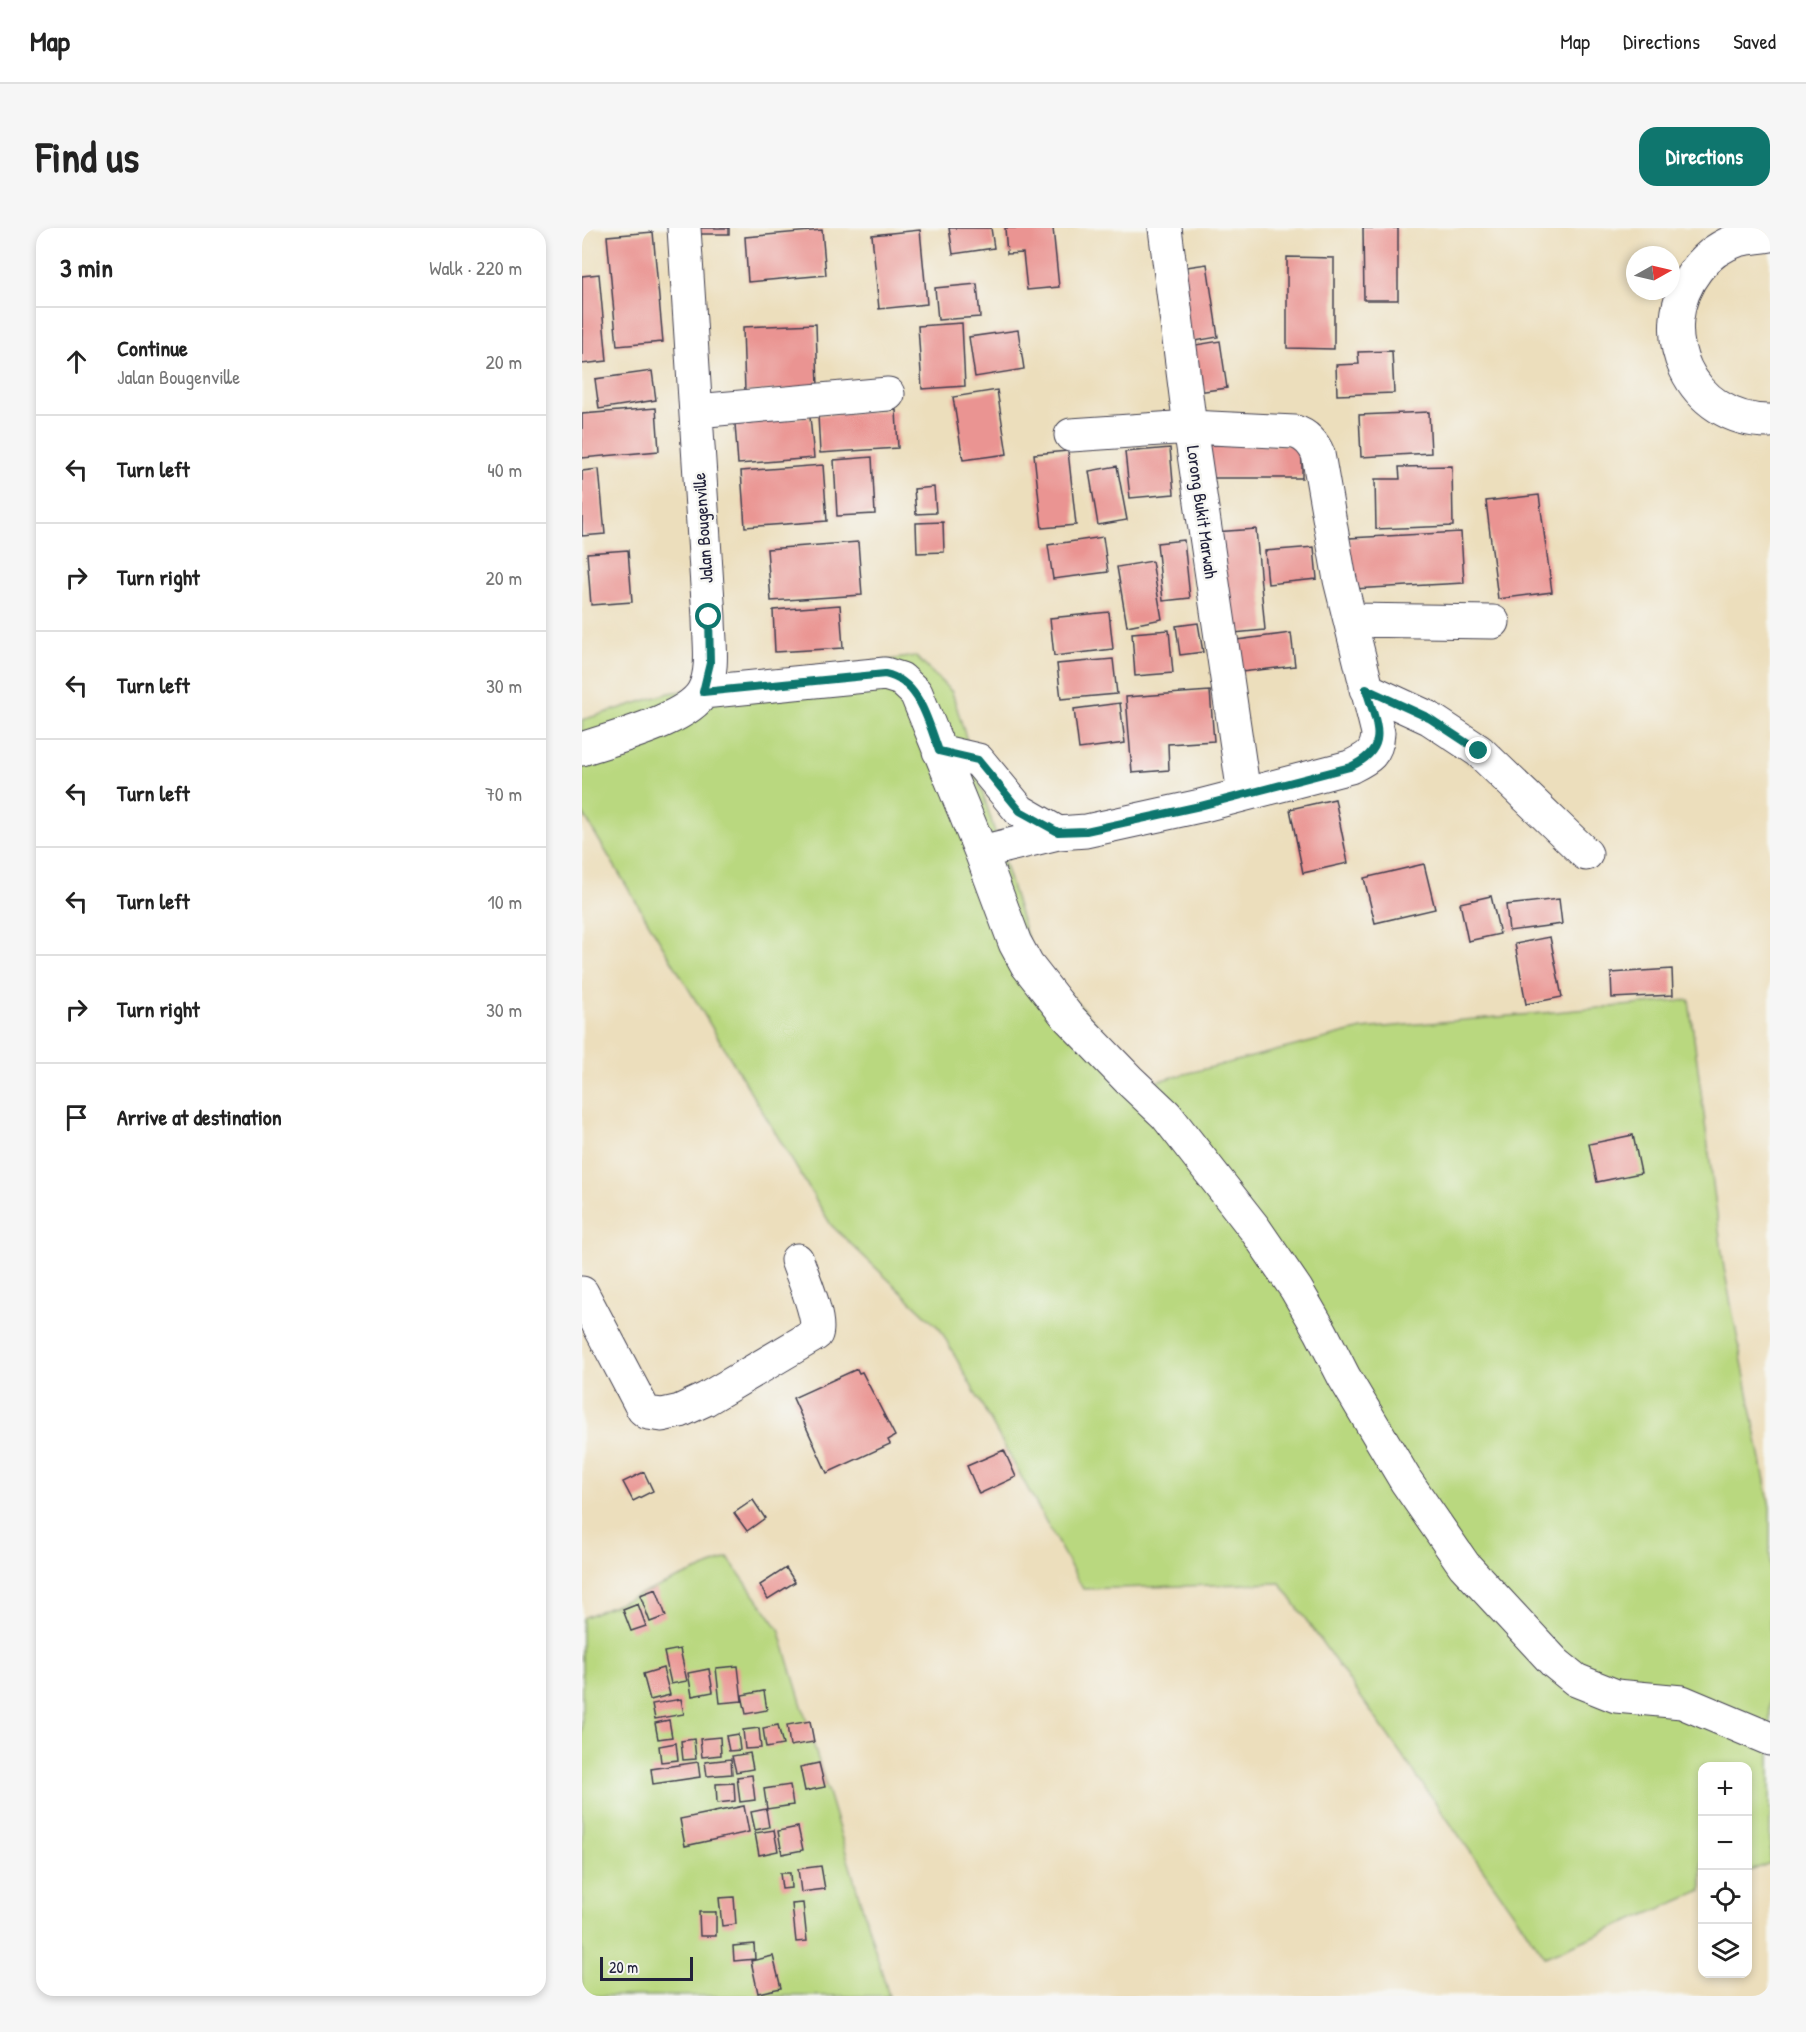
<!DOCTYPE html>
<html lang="en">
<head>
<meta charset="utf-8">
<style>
  :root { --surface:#fff; --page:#f6f6f6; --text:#222; --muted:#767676; --line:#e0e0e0; --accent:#0f766e }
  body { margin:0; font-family:"Patrick Hand",sans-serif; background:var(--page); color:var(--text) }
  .controls { position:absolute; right:18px; bottom:18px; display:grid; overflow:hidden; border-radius:12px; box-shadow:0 3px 9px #0003 }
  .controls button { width:54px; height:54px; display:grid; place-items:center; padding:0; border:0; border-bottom:2px solid var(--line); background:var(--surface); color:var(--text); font:30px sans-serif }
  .compass { position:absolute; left:1044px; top:18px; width:54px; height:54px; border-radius:50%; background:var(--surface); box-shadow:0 3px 9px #0003; rotate:82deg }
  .scale { position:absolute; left:18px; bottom:15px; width:93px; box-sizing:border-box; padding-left:6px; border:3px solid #22223b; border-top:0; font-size:16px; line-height:21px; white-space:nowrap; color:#22223b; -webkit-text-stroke:4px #f6f6f2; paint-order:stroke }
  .stop { position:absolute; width:18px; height:18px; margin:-14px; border:4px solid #0f766e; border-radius:50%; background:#fff }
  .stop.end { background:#0f766e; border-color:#fff; box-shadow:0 2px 6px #0008 }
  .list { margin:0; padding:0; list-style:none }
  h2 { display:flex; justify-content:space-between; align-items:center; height:78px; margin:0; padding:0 24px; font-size:26px }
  h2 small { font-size:20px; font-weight:400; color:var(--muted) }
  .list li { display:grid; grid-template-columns:39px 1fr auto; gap:18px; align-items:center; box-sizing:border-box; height:108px; padding:0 24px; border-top:2px solid var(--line) }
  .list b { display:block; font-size:22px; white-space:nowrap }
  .list p { margin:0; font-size:20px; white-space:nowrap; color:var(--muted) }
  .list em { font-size:20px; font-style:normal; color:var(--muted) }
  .icon { flex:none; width:33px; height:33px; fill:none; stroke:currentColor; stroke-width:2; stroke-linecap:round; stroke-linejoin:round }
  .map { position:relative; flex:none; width:1188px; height:1768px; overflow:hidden; border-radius:18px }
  header { display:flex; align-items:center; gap:36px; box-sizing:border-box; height:84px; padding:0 30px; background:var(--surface); border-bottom:2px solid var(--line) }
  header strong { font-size:28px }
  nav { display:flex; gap:33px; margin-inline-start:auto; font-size:21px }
  .intro { display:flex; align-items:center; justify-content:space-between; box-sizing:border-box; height:144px; padding:0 36px }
  h1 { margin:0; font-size:42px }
  .button { padding:15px 27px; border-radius:18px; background:var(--accent); color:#fff; font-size:21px; font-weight:700 }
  main { display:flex; gap:36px; padding:0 36px }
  aside { flex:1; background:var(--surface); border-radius:18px; box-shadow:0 3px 9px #0003 }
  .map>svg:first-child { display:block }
</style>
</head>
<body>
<header>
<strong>Map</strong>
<nav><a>Map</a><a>Directions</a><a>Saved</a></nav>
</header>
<div class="intro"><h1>Find us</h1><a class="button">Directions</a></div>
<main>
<aside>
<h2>3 min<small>Walk · 220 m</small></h2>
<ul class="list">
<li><svg class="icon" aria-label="ahead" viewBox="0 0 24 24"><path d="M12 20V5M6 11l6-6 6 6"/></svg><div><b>Continue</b><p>Jalan Bougenville</p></div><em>20 m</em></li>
<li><svg class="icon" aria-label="left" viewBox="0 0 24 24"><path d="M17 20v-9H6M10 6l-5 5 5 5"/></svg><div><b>Turn left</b></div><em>40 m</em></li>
<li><svg class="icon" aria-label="right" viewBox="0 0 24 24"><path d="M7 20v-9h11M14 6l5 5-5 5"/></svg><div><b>Turn right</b></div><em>20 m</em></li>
<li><svg class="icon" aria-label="left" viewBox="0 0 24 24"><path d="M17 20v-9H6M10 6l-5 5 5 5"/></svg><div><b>Turn left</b></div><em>30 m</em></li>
<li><svg class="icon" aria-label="left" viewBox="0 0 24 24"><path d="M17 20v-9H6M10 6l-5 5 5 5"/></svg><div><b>Turn left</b></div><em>70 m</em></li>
<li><svg class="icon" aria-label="left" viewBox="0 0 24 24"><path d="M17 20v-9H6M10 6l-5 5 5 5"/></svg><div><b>Turn left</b></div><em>10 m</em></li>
<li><svg class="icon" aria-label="right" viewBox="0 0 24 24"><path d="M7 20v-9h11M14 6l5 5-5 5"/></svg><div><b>Turn right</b></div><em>30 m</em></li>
<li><svg class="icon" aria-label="arrive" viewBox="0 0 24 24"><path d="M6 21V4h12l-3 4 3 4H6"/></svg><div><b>Arrive at destination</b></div></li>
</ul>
</aside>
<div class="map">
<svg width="1188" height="1768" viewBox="0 0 1188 1768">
  <rect width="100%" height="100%" fill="#f6f6f2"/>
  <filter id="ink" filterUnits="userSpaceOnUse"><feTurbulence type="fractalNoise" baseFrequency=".0167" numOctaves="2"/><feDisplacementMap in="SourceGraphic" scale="12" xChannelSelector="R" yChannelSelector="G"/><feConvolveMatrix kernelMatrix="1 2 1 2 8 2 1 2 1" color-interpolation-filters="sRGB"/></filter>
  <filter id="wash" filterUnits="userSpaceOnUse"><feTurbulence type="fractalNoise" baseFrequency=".008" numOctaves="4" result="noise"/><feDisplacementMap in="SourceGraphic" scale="24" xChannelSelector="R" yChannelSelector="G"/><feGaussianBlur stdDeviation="1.35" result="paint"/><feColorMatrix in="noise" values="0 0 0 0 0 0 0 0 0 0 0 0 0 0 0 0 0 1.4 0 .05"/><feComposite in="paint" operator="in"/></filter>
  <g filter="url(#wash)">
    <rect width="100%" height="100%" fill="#ecdebc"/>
    <path fill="#b9d87f" stroke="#6e7d5d" stroke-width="1.5" d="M 333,428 L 370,464 L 450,725 L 568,855 L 780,801 L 1107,772 L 1142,1040 L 1188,1279 L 1188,1635 L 1166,1644 L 1166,1538 L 1120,1538 L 1120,1663 L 963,1729 L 698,1355 L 501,1361 L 358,1101 L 249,997 L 0,584 L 0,492 L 87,465 Z
      M 146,1330 L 197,1401 L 307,1768 L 0,1768 L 0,1390 Z"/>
    <g id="blocks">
      <path fill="#ea9492" d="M 117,0 L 147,0 L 147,6 L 117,6 Z
        M 367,0 L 409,0 L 412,20 L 371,26 Z
        M 423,0 L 471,0 L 477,59 L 445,62 L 441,25 L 425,26 Z
        M 781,0 L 816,0 L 816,72 L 782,72 Z
        M 240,2 L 244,47 L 166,54 L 163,9 Z
        M 338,2 L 345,76 L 297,81 L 290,7 Z
        M 71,4 L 81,114 L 35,118 L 25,8 Z
        M 705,29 L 752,30 L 752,121 L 705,120 Z
        M 625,36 L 636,109 L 602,115 L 591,41 Z
        M 17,46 L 25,133 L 0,136 L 0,48 Z
        M 395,56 L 398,89 L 356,92 L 353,60 Z
        M 380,95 L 383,158 L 340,161 L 336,98 Z
        M 234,96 L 236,161 L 163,164 L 161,99 Z
        M 436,102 L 442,141 L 393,149 L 387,109 Z
        M 638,113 L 645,160 L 608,165 L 601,119 Z
        M 810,123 L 812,165 L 755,167 L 754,137 L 777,136 L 776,124 Z
        M 70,143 L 74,172 L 17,181 L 13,151 Z
        M 415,162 L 425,226 L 381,232 L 371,169 Z
        M 74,180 L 77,223 L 0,230 L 0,186 Z
        M 314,182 L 316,220 L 238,225 L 236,187 Z
        M 847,184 L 849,225 L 779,229 L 777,187 Z
        M 228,189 L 232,230 L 156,236 L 153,196 Z
        M 621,217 L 720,217 L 720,250 L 621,250 Z
        M 588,220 L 592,266 L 548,270 L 543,224 Z
        M 486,223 L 494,297 L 460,300 L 452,226 Z
        M 290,229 L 293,286 L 255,288 L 252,232 Z
        M 241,237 L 245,293 L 163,299 L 159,243 Z
        M 535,238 L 545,292 L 516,297 L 507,243 Z
        M 870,238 L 871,298 L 794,301 L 793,251 L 818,251 L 817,239 Z
        M 17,241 L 23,306 L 0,308 L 0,243 Z
        M 352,259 L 354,285 L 334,286 L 332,261 Z
        M 957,267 L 970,364 L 916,371 L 904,273 Z
        M 361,294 L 362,324 L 335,325 L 334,295 Z
        M 674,301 L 683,402 L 641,406 L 632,304 Z
        M 879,304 L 882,355 L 770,361 L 767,310 Z
        M 521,309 L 526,344 L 471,351 L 466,317 Z
        M 602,312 L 608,370 L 581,373 L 575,315 Z
        M 276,314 L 280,367 L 189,373 L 185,321 Z
        M 732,319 L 735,351 L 686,356 L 683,323 Z
        M 46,322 L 50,374 L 9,377 L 5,325 Z
        M 570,333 L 580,391 L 545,398 L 535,339 Z
        M 258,377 L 261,420 L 193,424 L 191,382 Z
        M 527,384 L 531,421 L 472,428 L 468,390 Z
        M 616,395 L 621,424 L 598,427 L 594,398 Z
        M 587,402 L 591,445 L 553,448 L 550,405 Z
        M 709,405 L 713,438 L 659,444 L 655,412 Z
        M 531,431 L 535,466 L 479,471 L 475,436 Z
        M 628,463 L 632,513 L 586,516 L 587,542 L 550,545 L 544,469 Z
        M 538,475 L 543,515 L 497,521 L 492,481 Z
        M 753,571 L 766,635 L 721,645 L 708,581 Z
        M 842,636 L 853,681 L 793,695 L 782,650 Z
        M 909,668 L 918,706 L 886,713 L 878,675 Z
        M 977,671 L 980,696 L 927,703 L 924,677 Z
        M 968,709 L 980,769 L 944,776 L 933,716 Z
        M 1090,741 L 1091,767 L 1030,770 L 1029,745 Z
        M 1051,907 L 1059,945 L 1015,954 L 1007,916 Z
        M 275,1141 L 277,1145 L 280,1144 L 313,1208 L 306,1212 L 308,1216 L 245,1245 L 211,1170 Z
        M 422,1222 L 434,1249 L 397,1266 L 385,1238 Z
        M 62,1244 L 71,1263 L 51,1273 L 41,1254 Z
        M 171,1272 L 183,1290 L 165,1303 L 152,1285 Z
        M 204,1340 L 213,1354 L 186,1371 L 178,1357 Z
        M 74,1361 L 84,1388 L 68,1394 L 58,1367 Z
        M 56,1376 L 64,1398 L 49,1403 L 41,1382 Z
        M 98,1421 L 105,1453 L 89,1456 L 82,1424 Z
        M 156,1438 L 160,1473 L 138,1475 L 134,1440 Z
        M 81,1440 L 88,1467 L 68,1472 L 61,1446 Z
        M 127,1441 L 131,1464 L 110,1468 L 106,1445 Z
        M 182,1463 L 185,1482 L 164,1486 L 160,1467 Z
        M 99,1471 L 102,1486 L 73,1491 L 70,1476 Z
        M 87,1492 L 90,1509 L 76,1511 L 73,1495 Z
        M 228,1493 L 232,1514 L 208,1518 L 205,1497 Z
        M 196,1497 L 201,1517 L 184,1520 L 181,1500 Z
        M 177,1500 L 179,1520 L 163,1521 L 161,1502 Z
        M 156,1506 L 158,1522 L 147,1523 L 144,1508 Z
        M 138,1509 L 139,1527 L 120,1529 L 118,1511 Z
        M 112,1511 L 114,1531 L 101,1532 L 99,1513 Z
        M 94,1515 L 96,1532 L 79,1534 L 77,1518 Z
        M 168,1525 L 171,1541 L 154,1544 L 150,1528 Z
        M 149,1531 L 150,1546 L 125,1548 L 123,1534 Z
        M 116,1534 L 118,1549 L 71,1556 L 69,1541 Z
        M 237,1535 L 243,1559 L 223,1563 L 218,1539 Z
        M 170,1547 L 173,1572 L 158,1574 L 155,1549 Z
        M 152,1555 L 153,1573 L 135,1575 L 134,1556 Z
        M 208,1557 L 211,1577 L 185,1581 L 182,1561 Z
        M 162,1578 L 167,1604 L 103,1618 L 98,1591 Z
        M 184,1581 L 187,1599 L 173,1602 L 169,1584 Z
        M 216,1599 L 221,1622 L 200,1626 L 196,1603 Z
        M 192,1602 L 196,1623 L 177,1627 L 173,1605 Z
        M 239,1638 L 243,1661 L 219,1664 L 216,1641 Z
        M 198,1645 L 208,1645 L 209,1660 L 200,1661 Z
        M 152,1669 L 154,1696 L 140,1698 L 137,1670 Z
        M 221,1675 L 225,1713 L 214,1714 L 210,1676 Z
        M 117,1684 L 134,1684 L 134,1708 L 118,1708 Z
        M 172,1716 L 173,1731 L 152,1733 L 151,1718 Z
        M 191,1728 L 199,1760 L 176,1765 L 169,1733 Z"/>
    </g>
  </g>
  <g filter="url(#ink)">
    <use href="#blocks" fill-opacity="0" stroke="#403e4e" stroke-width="1.5"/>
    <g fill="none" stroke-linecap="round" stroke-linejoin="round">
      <g stroke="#403e4e" stroke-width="35">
        <path id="minor" d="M 583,0 L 608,199 L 662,566
          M 1188,7 C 1178,9 1166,9 1156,12 C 1140,17 1125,28 1115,41 C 1067,103 1108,194 1188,193
          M 114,183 L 306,166
          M 769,392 L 911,394
          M 784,461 L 847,490 L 897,523 L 1004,626
          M 121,464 L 303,446 L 319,451 L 334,465 L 399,624 L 476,605 L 504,603 L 618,578 L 768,539 C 786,530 795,526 796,505 L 758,352 L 736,226 C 732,216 724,207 713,204 L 608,199 L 489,207
          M 0,521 C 31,510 105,492 121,464 C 133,443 127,412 127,389 L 102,0
          M 357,523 L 396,532 L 438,583 L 476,605
          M 399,624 L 433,715 L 445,737 L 485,788 L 547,852 L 584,887 L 673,1001 L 714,1061 L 739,1104 L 762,1149 L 824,1253 L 882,1337 L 973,1435 L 994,1452 L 1034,1468 L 1100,1474 L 1188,1511
          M 0,1065 L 61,1181 L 66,1185 L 80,1187 L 98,1183 L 124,1171 L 234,1106 C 240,1093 220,1047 215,1032"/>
      </g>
      <use href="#minor" stroke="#fff" stroke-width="33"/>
    </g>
  </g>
  <g fill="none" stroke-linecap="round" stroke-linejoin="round" filter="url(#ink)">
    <path stroke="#0f766e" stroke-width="8" d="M 127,389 L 128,435 L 121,464 L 303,446 C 338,453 346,494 357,523 L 396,532 L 438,583 L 476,604 L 504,603 L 618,578 L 768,539 C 810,519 794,497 784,461 L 847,490 L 897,523"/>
  </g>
  <g text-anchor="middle" stroke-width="5" stroke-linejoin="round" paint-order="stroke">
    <g font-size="18" fill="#22223b" stroke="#f6f6f2">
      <text transform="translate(620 284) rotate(82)" y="6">Lorong Bukit Marwah</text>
      <text transform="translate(121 300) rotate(-94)" y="6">Jalan Bougenville</text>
    </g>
  </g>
</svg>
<div class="controls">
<button>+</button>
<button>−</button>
<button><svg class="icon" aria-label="locate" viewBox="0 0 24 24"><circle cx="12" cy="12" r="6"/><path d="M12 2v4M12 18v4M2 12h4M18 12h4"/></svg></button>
<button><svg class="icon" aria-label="layers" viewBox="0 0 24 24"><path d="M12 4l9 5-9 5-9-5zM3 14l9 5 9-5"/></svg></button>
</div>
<svg class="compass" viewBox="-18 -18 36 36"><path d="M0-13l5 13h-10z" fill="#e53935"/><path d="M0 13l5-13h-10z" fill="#767676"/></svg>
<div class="scale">20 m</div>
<div class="stop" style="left:127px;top:389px"></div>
<div class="stop end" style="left:897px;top:523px"></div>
</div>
</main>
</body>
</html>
